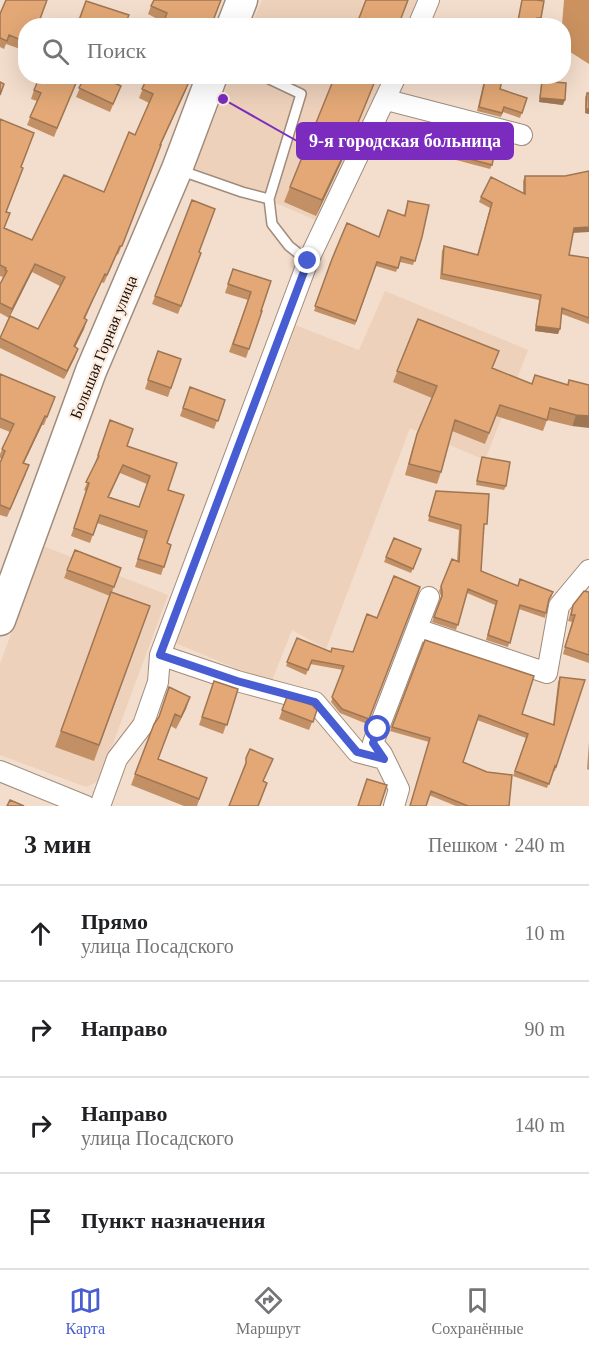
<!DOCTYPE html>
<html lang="ru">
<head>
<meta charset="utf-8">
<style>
  :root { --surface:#fff; --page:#f6f6f6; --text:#202124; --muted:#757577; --line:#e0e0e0; --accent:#475dd1 }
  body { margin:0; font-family:Georgia,serif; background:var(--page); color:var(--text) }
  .stop { position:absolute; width:18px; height:18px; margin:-14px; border:4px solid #475dd1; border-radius:50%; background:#fff }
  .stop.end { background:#475dd1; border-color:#fff; box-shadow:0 2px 6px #0008 }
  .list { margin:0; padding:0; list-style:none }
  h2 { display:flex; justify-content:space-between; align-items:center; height:78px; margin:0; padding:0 24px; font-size:26px }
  h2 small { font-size:20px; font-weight:400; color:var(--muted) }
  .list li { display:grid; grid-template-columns:39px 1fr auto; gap:18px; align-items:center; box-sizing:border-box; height:96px; padding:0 24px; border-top:2px solid var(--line) }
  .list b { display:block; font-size:22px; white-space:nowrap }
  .list p { margin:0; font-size:20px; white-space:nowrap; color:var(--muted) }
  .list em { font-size:20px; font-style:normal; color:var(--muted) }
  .icon { flex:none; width:33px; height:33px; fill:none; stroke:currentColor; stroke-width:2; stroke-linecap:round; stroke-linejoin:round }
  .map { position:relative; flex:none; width:589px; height:806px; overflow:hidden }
  .search { position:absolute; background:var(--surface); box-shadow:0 6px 24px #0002; left:18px; right:18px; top:18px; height:66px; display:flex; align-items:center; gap:15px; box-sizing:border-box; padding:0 21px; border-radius:24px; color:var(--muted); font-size:22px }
  .sheet { height:462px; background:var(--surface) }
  nav { display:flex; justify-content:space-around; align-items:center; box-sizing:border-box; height:84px; border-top:2px solid var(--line); background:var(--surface); font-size:16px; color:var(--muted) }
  nav a { display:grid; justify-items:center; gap:3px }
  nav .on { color:var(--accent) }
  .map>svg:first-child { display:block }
</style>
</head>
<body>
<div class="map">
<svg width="589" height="806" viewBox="0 0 589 806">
  <rect width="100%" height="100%" fill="#f3ddcc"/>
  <path fill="#edd1bb" d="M 262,0 L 424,0 L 414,25 L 251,26 Z
    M 231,77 L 394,77 L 334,228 L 194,168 Z
    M 385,291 L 528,350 L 485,460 L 410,428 L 326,649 L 292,630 L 271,683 L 173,642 L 295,325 L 359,350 Z
    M 43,546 L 168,595 L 101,776 L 95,783 L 86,787 L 0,755 L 0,664 Z"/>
  <path fill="#cb9260" d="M 564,0 L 589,0 L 589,64 L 564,48 L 562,25 Z"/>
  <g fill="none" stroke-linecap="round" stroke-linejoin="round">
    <g stroke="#a08c7c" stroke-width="12">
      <path id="lane" d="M 263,76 L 301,94 L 269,199
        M 182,171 L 242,192 L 269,199 L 272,224 L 289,246 L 308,261"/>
    </g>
    <g stroke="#a08c7c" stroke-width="22">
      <path id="street" d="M 418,26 L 429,0
        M 387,100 L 522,135
        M 417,629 L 547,673 L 559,606 L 589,570
        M 160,655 L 237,681 L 315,702 L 357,752 L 384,759
        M 0,771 L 86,806
        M 100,806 L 117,759 L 143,725 L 158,682 L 160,655 L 308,261 L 396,76
        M 394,806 L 399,789 L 382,754 L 373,743 L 429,597"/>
    </g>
    <g stroke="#a08c7c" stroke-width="33">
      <path id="primary" d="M 232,26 L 242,0
        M 0,620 L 91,371 L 177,169 L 212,76"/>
    </g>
    <use href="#lane" stroke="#fff" stroke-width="9"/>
    <use href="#street" stroke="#fff" stroke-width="20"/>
    <use href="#primary" stroke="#fff" stroke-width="30"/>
  </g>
  <path fill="#c39065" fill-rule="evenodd" d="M 222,0 L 163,22 L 148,14 L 151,6 Z
    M 522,0 L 541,18 L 539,23 L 536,22 L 535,26 L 517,26 Z
    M 0,14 L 26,26 L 26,51 L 6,44 L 4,49 L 0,47 Z
    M 79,76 L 54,137 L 27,125 L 37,101 L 31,99 L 34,90 Z
    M 85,76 L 121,86 L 110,112 L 76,97 Z
    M 148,76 L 190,76 L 186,90 L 160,145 L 158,154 L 118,255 L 117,254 L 104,283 L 101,282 L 85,319 L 84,329 L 75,347 L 75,357 L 64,379 L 0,348 L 0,337 L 38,329 L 60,286 L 32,272 L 9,318 L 0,313 L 0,284 L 3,277 L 0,276 L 0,119 L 21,167 L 6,212 L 5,228 L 32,240 L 104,192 L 135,135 L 149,103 L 139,98 Z
    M 485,76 L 503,76 L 500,89 L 527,98 L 520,118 L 503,112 L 501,117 L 477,111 Z
    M 542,81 L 563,105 L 539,102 L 541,85 Z
    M 587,93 L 589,114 L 585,113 L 585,97 Z
    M 448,128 L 492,165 L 490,169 L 441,156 Z
    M 347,150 L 316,216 L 284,202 L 290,187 Z
    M 525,176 L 573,233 L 569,255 L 589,258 L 589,324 L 562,314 L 558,334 L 535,331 L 539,300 L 440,279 L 442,251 L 444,246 L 477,255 L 490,208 L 479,202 L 481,197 L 523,193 L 523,181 Z
    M 192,200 L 199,252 L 201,253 L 178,314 L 152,304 Z
    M 408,201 L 422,237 L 413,265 L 400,262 L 396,272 L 376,266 L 355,325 L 314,311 L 330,263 L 379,237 L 404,216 Z
    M 233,269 L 271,281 L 261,311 L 262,311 L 246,358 L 229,352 L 248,300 L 225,293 Z
    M 418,319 L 492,368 L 531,384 L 568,385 L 569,380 L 589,385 L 572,426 L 547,420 L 543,431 L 496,416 L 485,444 L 452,431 L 441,472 L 437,484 L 405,475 L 413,446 L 432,398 L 393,382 Z
    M 158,351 L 181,359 L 168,397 L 145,389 Z
    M 0,374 L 55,397 L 44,425 L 42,425 L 24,463 L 26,474 L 7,517 L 0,515 L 0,463 L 2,459 L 0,458 L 0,454 L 10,432 L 0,428 Z
    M 190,387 L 225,400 L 214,429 L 180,416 Z
    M 110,420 L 127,446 L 168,490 L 167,543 L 171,545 L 161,575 L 135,567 L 144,539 L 97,523 L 90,543 L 71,536 L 86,491 L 84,490 L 95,463 ZM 120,473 L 147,484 L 139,507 L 109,497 Z
    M 482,457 L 506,486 L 504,490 L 476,485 Z
    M 436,491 L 485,529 L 483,529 L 481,571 L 518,586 L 552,596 L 548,602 L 545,618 L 519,609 L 508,647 L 486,640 L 495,605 L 467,593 L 456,630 L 432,622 L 440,600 L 441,596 L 439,591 L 452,559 L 457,561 L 459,530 L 428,521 Z
    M 394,538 L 421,549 L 411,573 L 384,562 Z
    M 75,550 L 121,568 L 112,592 L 150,606 L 94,761 L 55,747 L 110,596 L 64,578 Z
    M 420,587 L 367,724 L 340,713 L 331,702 L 343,670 L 310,664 L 306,675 L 286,666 L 297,638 L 331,652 L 332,648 L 353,652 L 377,618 Z
    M 589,592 L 589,663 L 563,654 L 572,622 L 568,621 L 573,605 Z
    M 425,640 L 522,714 L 553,725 L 558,682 L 560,677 L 556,767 L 555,771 L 554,771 L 547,788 L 513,776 L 526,738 L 477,720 L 463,762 L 509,806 L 456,806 L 429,795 L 429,742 L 390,731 Z
    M 214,681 L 238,689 L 223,734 L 199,725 Z
    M 190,697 L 176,729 L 171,726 L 158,759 L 207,778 L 197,806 L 184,806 L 131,785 L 154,724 Z
    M 287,697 L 317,710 L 309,730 L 279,719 Z
    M 589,742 L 589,770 L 587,769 Z"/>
  <path fill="#9f7653" d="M 377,76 L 347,150 L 316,216 L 322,200 Z
    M 189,82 L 186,90 L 157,153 L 160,145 Z
    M 540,98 L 565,100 L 563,105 L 539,102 Z
    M 586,109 L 589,109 L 589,114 L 585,113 Z
    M 589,227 L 589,232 L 572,233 L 574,228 Z
    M 35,264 L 32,272 L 9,318 L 12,309 Z
    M 87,320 L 84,329 L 71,355 L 74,346 Z
    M 536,326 L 560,329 L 558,334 L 535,331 Z
    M 78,349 L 75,357 L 64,379 L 67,371 Z
    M 576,415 L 589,416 L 589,428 L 572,426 Z
    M 45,416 L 42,425 L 20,471 L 23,463 Z
    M 190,697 L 186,709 L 176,729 L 181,717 Z"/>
  <path fill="#e3a876" stroke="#9f7653" stroke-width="1.5" fill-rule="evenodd" d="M 6,0 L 47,0 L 40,19 L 53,24 L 53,26 L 26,26 L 26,42 L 9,35 L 7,41 L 0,38 L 0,14 Z
    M 154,0 L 221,0 L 211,26 L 162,26 L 167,13 L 151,6 Z
    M 366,0 L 408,0 L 398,26 L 356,26 Z
    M 522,0 L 536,0 L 544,1 L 541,18 L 537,18 L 535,26 L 517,26 Z
    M 86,1 L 129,15 L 124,26 L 84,26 L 78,23 Z
    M 40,76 L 79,76 L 57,128 L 30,117 L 41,93 L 34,90 Z
    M 85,76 L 99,76 L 121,86 L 113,104 L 79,88 Z
    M 148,76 L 190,76 L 188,81 L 189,82 L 160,145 L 161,145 L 122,246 L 120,246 L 107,275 L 105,274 L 84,318 L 87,320 L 74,346 L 78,349 L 67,371 L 0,338 L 10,316 L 38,329 L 65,277 L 35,264 L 12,309 L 0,303 L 0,284 L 7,271 L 5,270 L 6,268 L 0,265 L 0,119 L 34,133 L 21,167 L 23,168 L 6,212 L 10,213 L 4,228 L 32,240 L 64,175 L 104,192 L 129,132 L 135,135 L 153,94 L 142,89 Z
    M 335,76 L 377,76 L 353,135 L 322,200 L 290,187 Z
    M 486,76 L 503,76 L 500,89 L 527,98 L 522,113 L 504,107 L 502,113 L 479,107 Z
    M 542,81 L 566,83 L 565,100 L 540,98 Z
    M 0,82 L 4,84 L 0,95 Z
    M 587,93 L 589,93 L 589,109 L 586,109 Z
    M 450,124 L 498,136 L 492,165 L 443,152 Z
    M 589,171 L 589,227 L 574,228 L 569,255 L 589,258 L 589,318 L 562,308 L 560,329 L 536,326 L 541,295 L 442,274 L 444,246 L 478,255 L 492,203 L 481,197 L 491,177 L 525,194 L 525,176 L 565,176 Z
    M 192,200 L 215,209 L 199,252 L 201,253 L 181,306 L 155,296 Z
    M 408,201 L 429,205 L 422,237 L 415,261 L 401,257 L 398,268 L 377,262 L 356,321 L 315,306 L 332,259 L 347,223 L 379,237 L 388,210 L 405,216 Z
    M 233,269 L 271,281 L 261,311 L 262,311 L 249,349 L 233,344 L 251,292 L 228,284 Z
    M 418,319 L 499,351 L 492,368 L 532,384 L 535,375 L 568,385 L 569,380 L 589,385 L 589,416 L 576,415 L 550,408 L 547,420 L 500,405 L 489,433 L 455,420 L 441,472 L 409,464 L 417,434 L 437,386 L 397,371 Z
    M 158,351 L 181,359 L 171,388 L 148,380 Z
    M 0,374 L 55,397 L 47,417 L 45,416 L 23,463 L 29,465 L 10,509 L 0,505 L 0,463 L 5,451 L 2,449 L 14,424 L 0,418 Z
    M 190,387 L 225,400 L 218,421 L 183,408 Z
    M 110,420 L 133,429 L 127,446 L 177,463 L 168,490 L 184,495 L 167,543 L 171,545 L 164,567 L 138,559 L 147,531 L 100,515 L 93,535 L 74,528 L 89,483 L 86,482 L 99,456 L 98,455 ZM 123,465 L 150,476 L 139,507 L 108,497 Z
    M 482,457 L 510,462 L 506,486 L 477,481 Z
    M 436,491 L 489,494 L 487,524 L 484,524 L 481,571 L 518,586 L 520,579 L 553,592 L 549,599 L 546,613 L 520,605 L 510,643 L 488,635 L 497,601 L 468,589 L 458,625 L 434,617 L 442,596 L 442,591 L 441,586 L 452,559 L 459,562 L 461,525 L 429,516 Z
    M 394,538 L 421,549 L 413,569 L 386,557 Z
    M 75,550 L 121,568 L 114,587 L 67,570 Z
    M 394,576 L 420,587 L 369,719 L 342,709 L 332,697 L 344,666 L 312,660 L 308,670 L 287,662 L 297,638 L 331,652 L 332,648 L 353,652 L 367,614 L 377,618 Z
    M 584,591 L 589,592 L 589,655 L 565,647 L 575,615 L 571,615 L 573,605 Z
    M 111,592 L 150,606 L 99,745 L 61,731 Z
    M 425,640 L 534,676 L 522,714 L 554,725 L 560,677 L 585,680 L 556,767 L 555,766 L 549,784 L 515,771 L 528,734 L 479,715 L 463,762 L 487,772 L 512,775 L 509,806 L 468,806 L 431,791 L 426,806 L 410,806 L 430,738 L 392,727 Z
    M 214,681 L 238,689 L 227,725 L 202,717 Z
    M 169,687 L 190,697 L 181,717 L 175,714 L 158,759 L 207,778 L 199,799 L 135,774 L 154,724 L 159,717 Z
    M 287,697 L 312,705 L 317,710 L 313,722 L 282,710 Z
    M 250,749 L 273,759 L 263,781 L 267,783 L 258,806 L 229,806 L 246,763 L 246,758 Z
    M 367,779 L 387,785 L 380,806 L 358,806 Z
    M 10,800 L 24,806 L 7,806 Z"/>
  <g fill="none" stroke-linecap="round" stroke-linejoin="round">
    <path stroke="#475dd1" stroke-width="8" d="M 308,261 L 160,655 L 237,681 L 315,702 L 357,752 L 384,759 L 373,743 L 378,729"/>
  </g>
  <g text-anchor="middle" stroke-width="4.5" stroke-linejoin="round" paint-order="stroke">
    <g font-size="16" fill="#160e09" stroke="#fdebdd">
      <text transform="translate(103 347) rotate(-68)" y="6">Большая Горная улица</text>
    </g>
  </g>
  <path fill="none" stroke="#7b2cbf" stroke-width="2" d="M223 99L297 141"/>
  <circle fill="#7b2cbf" stroke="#fdebdd" stroke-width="2" cx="223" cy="99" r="6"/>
  <rect fill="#7b2cbf" stroke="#7b2cbf" stroke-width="2" x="297" y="123" width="216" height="36" rx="6"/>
  <g font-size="18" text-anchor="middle" font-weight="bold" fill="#fff">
    <text x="405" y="147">9-я городская больница</text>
  </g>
</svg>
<div class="stop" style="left:378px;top:729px"></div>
<div class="stop end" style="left:308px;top:261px"></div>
<div class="search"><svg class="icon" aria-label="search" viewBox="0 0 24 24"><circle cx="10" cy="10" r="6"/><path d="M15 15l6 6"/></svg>Поиск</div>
</div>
<section class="sheet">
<h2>3 мин<small>Пешком · 240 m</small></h2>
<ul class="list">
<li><svg class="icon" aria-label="ahead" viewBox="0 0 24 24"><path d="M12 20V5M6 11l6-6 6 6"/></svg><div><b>Прямо</b><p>улица Посадского</p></div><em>10 m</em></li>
<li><svg class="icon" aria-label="right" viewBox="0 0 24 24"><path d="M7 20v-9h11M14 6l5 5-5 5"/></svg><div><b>Направо</b></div><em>90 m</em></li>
<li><svg class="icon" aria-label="right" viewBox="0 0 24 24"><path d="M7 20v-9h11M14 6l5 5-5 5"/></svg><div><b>Направо</b><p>улица Посадского</p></div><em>140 m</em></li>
<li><svg class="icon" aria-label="arrive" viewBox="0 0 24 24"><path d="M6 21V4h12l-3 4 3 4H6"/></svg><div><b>Пункт назначения</b></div></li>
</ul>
</section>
<nav>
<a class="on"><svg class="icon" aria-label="map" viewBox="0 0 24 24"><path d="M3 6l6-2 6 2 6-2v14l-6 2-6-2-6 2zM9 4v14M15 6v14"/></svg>Карта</a>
<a><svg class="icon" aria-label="directions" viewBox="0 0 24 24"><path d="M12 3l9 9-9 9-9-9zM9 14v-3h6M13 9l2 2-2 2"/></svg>Маршрут</a>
<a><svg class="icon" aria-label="saved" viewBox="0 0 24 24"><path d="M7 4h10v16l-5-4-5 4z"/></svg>Сохранённые</a>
</nav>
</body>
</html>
